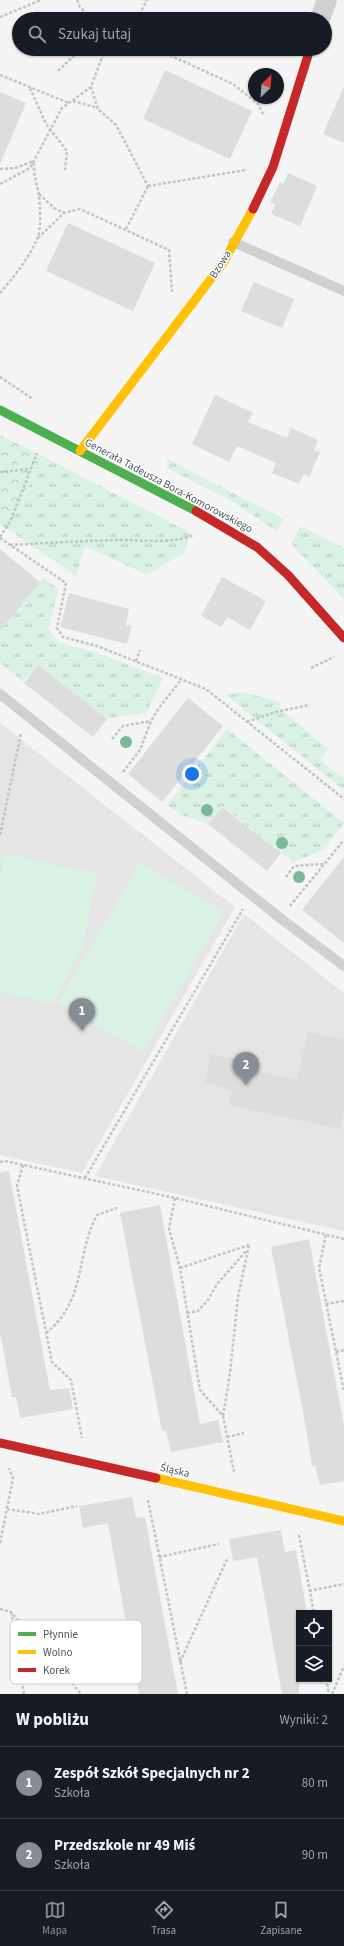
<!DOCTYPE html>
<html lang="pl">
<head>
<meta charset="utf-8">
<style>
  :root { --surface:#171b24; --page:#20242c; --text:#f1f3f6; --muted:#9ea1a6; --line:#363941; --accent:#868d94 }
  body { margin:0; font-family:"Source Sans 3",sans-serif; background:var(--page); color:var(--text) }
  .controls { position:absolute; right:12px; bottom:12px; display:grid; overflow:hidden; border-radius:0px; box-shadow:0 1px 3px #0004 }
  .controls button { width:36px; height:36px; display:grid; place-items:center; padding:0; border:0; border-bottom:1px solid var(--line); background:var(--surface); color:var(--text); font:20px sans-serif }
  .compass { position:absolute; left:248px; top:68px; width:36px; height:36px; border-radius:50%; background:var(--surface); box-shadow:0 1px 3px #0004; rotate:25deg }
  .you { position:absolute; left:192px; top:774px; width:14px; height:14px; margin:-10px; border:3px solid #fff; border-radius:50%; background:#1a73e8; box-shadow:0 0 0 6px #1a73e833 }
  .badge { display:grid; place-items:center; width:26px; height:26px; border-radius:50%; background:var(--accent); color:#fff; font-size:13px; font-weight:700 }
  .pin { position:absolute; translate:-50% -33px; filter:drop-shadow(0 1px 2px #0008) }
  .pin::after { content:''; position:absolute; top:21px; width:14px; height:12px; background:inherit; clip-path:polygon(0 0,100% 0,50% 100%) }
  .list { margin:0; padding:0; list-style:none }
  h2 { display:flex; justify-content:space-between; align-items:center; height:52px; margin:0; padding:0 16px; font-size:17px }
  h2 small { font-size:13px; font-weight:400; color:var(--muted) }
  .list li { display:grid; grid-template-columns:26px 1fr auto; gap:12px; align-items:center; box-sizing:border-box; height:72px; padding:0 16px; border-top:1px solid var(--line) }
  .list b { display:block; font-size:15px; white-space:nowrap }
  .list p { margin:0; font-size:13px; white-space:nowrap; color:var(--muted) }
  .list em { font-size:13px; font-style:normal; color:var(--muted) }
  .icon { flex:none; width:22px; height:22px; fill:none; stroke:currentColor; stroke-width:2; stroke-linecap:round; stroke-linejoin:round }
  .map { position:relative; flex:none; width:344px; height:1694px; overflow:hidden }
  .search { position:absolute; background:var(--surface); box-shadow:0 1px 3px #0004; left:12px; right:12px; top:12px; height:44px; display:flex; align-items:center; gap:10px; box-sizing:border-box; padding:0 14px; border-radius:22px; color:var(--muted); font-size:15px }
  .sheet { height:196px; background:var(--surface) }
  nav { display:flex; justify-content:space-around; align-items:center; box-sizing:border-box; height:56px; border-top:1px solid var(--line); background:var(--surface); font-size:11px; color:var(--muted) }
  nav a { display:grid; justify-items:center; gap:2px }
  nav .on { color:var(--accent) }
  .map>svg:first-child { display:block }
</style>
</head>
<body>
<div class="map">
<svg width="344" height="1694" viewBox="0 0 344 1694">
  <defs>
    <pattern id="grass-tufts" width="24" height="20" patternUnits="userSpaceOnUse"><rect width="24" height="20" fill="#d9f2e3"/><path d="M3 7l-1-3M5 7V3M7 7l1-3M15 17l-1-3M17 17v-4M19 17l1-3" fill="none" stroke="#b2c7bb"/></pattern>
    <pattern id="park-crowns" width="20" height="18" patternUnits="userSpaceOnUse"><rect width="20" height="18" fill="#d9f2e3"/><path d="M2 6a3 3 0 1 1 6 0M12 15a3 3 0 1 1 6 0" fill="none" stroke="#b2c7bb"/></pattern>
  </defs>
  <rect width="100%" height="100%" fill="#f4f4f4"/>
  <path fill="#e6e5e6" d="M 0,723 L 235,907 L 82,1173 L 0,1155 Z
    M 244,914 L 344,993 L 344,1231 L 95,1176 Z"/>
  <path fill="url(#grass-tufts)" d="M 42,456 L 191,533 L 184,553 L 147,575 L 85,546 L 76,576 L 9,530 Z
    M 167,459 L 284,519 L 276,531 L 230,500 L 167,468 Z
    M 300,526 L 344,548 L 344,599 L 291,544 Z
    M 43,578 L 59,589 L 48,629 L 59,643 L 95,652 L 163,678 L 147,712 L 107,719 L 38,665 L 23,682 L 0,663 L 0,631 Z
    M 242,692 L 281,702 L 280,708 L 328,749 L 320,760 L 344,779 L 344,790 L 226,695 Z
    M 227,729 L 344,823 L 323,850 L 293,862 L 222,806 L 208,824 L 182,815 L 167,805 Z"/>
  <path fill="url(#park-crowns)" d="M 0,435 L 42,456 L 9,530 L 0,524 Z"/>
  <path fill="#d9f2e3" d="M 4,854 L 97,873 L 83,946 L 52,1004 L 0,992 L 0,877 Z
    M 140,863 L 224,912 L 143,1052 L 58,1003 Z"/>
  <path fill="#ddddde" d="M 165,70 L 252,111 L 230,159 L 143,119 Z
    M 344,86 L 344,143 L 323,134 Z
    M 0,92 L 26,103 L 0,164 Z
    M 288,173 L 317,186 L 300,226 L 271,214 L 275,204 L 270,203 L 280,182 L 283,184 Z
    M 68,223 L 155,263 L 133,311 L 46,271 Z
    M 254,282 L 294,299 L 282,328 L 241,311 Z
    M 215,395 L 253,413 L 248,422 L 287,438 L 291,428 L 318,440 L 314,450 L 320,452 L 309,477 L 304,474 L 299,484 L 272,473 L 276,463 L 237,446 L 229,462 L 192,444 Z
    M 0,549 L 40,582 L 0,631 Z
    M 222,577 L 266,601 L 250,630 L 227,617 L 221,627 L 201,616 Z
    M 69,593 L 129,609 L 126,625 L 132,626 L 127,644 L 60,627 Z
    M 38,665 L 107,719 L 93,737 L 24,683 Z
    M 188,698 L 223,726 L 162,802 L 128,774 Z
    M 222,807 L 281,853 L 267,871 L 208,824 Z
    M 344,857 L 344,943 L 302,910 Z
    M 308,1032 L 344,1040 L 344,1109 L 340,1129 L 229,1105 L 232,1090 L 205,1083 L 211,1054 L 254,1063 L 253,1070 L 297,1080 Z
    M 9,1171 L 50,1390 L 69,1388 L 73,1409 L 20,1418 L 16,1397 L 12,1397 L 0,1332 L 0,1172 Z
    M 160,1205 L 200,1424 L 218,1420 L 223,1442 L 171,1452 L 166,1430 L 162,1431 L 120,1213 Z
    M 309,1239 L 344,1426 L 344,1481 L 320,1485 L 315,1465 L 312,1466 L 304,1417 L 271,1247 Z
    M 132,1497 L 136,1518 L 145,1517 L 178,1694 L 139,1694 L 108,1523 L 83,1528 L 79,1506 Z
    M 281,1530 L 285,1552 L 296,1550 L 307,1613 L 299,1613 L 299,1694 L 282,1694 L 257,1557 L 233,1561 L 229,1539 Z"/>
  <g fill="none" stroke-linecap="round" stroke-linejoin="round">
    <path stroke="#bcc7c4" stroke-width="2.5" stroke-dasharray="3 2" stroke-linecap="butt" d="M 77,0 L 80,7 L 92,19
      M 0,17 L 41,0
      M 137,19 L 147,0
      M 105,49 L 91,87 L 98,109 L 116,125 L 148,186
      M 156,49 L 233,84 L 258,104 L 264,116
      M 58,71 L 81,49
      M 0,75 L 69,103
      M 30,88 L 46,124 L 67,151 L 65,170
      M 73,101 L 98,108
      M 0,169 L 15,168 L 34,161
      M 0,184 L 30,168 L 62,108 L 91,87
      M 148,186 L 246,170
      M 39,194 L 54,208 L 64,213
      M 126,229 L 148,186
      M 38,238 L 64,213 L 80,209 L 169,250 L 172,292
      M 0,293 C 14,277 29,258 37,239 C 42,227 40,208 39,195 C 37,184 33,174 34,161
      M 0,377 L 33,399
      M 0,472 L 29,469
      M 0,537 L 11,520 L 37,453
      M 0,538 L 66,583 L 57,628 L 63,637 L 97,646 L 206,689 L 344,799
      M 10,545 C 46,543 82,541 118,540 C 140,540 174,544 194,535
      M 136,661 L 140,650
      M 311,668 L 334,657
      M 247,722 L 276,712 L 309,705
      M 112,739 L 123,726 L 151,721
      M 123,772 L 140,750 L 151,721 L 159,708 L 181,680
      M 0,835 L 21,733
      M 286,877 L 294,866 L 323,864
      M 290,906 L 344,840
      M 0,1162 L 5,1161 L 175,1198 L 344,1239
      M 23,1165 L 17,1186 L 52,1362 L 71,1380 L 82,1438
      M 85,1178 L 243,909
      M 175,1198 L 169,1229 L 180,1268 L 200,1390 L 223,1416 L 234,1472
      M 326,1235 L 319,1268 L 344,1391
      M 180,1268 L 249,1245
      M 326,1304 L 344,1301
      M 187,1313 L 198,1311 L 208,1300 L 217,1284 L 247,1250
      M 46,1333 C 87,1300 75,1256 97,1215 L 117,1208
      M 336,1352 L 344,1350
      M 223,1416 L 230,1373 L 238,1297 L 249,1245
      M 227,1437 L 244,1433
      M 148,1500 L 187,1694
      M 7,1509 L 39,1514 L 77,1506
      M 299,1535 L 314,1613
      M 0,1543 L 13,1478 L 9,1468
      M 159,1557 L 219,1544
      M 309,1591 L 344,1584
      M 0,1609 L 11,1612 L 81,1694
      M 11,1612 L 24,1694
      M 180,1662 L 228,1557
      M 326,1679 L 329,1694
      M 332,1694 L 344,1666"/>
    <path stroke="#ced0d2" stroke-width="10" d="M 233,242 L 344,291
      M 0,694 L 280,918 L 344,966"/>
    <path stroke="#ced0d2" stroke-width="20" d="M 320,19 L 327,0"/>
    <path stroke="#4caf50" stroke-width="9" d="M 0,410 L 196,511"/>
    <path stroke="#ffc107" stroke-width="9" d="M 80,451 L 223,263 L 253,209
      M 156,1478 L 344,1521"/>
    <path stroke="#c62828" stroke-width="9" d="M 253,209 L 273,167 L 310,49
      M 196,511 L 257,547 L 288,575 L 344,638
      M 0,1443 L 156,1478"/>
  </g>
  <g fill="#7ab899">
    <circle cx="126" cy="742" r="6"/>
    <circle cx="207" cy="810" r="6"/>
    <circle cx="282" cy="843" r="6"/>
    <circle cx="299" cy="877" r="6"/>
  </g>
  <g text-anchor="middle" stroke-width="3" stroke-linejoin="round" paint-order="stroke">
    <g font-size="11" fill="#4a5661" stroke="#fff">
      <text transform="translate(220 264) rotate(-58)" y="4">Bzowa</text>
      <text transform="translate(169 485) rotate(28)" y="4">Generała Tadeusza Bora-Komorowskiego</text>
      <text transform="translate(175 1470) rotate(13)" y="4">Śląska</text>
    </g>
  </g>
  <rect x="10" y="1620" width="132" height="64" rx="6" fill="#fff" stroke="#c9ccd0" stroke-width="1"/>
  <rect x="18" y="1632" width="18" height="4" fill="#4caf50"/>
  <rect x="18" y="1650" width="18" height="4" fill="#ffc107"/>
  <rect x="18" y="1668" width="18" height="4" fill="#c62828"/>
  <g font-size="11" fill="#4a5661">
    <text x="43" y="1638">Płynnie</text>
    <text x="43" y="1656">Wolno</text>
    <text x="43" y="1674">Korek</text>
  </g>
</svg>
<div class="controls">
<button><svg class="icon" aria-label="locate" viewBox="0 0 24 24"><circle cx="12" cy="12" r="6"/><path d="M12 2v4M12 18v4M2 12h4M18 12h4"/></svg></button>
<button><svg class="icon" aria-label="layers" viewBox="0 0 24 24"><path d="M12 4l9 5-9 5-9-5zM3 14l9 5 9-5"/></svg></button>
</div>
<svg class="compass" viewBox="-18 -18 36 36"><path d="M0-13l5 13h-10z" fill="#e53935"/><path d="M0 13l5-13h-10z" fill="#9ea1a6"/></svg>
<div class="you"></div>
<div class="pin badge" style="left:82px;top:1031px">1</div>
<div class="pin badge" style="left:246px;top:1085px">2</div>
<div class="search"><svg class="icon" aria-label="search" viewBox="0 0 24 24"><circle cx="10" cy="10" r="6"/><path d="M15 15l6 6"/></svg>Szukaj tutaj</div>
</div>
<section class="sheet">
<h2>W pobliżu<small>Wyniki: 2</small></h2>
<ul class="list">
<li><span class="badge">1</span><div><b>Zespół Szkół Specjalnych nr 2</b><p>Szkoła</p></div><em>80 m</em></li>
<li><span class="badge">2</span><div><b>Przedszkole nr 49 Miś</b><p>Szkoła</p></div><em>90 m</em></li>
</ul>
</section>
<nav>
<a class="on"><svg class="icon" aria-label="map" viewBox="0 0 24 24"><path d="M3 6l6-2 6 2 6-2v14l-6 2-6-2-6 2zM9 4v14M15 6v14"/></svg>Mapa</a>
<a><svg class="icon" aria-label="directions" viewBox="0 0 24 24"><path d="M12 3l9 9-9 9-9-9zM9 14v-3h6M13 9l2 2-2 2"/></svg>Trasa</a>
<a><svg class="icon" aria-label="saved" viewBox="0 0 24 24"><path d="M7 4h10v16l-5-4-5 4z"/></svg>Zapisane</a>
</nav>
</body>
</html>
